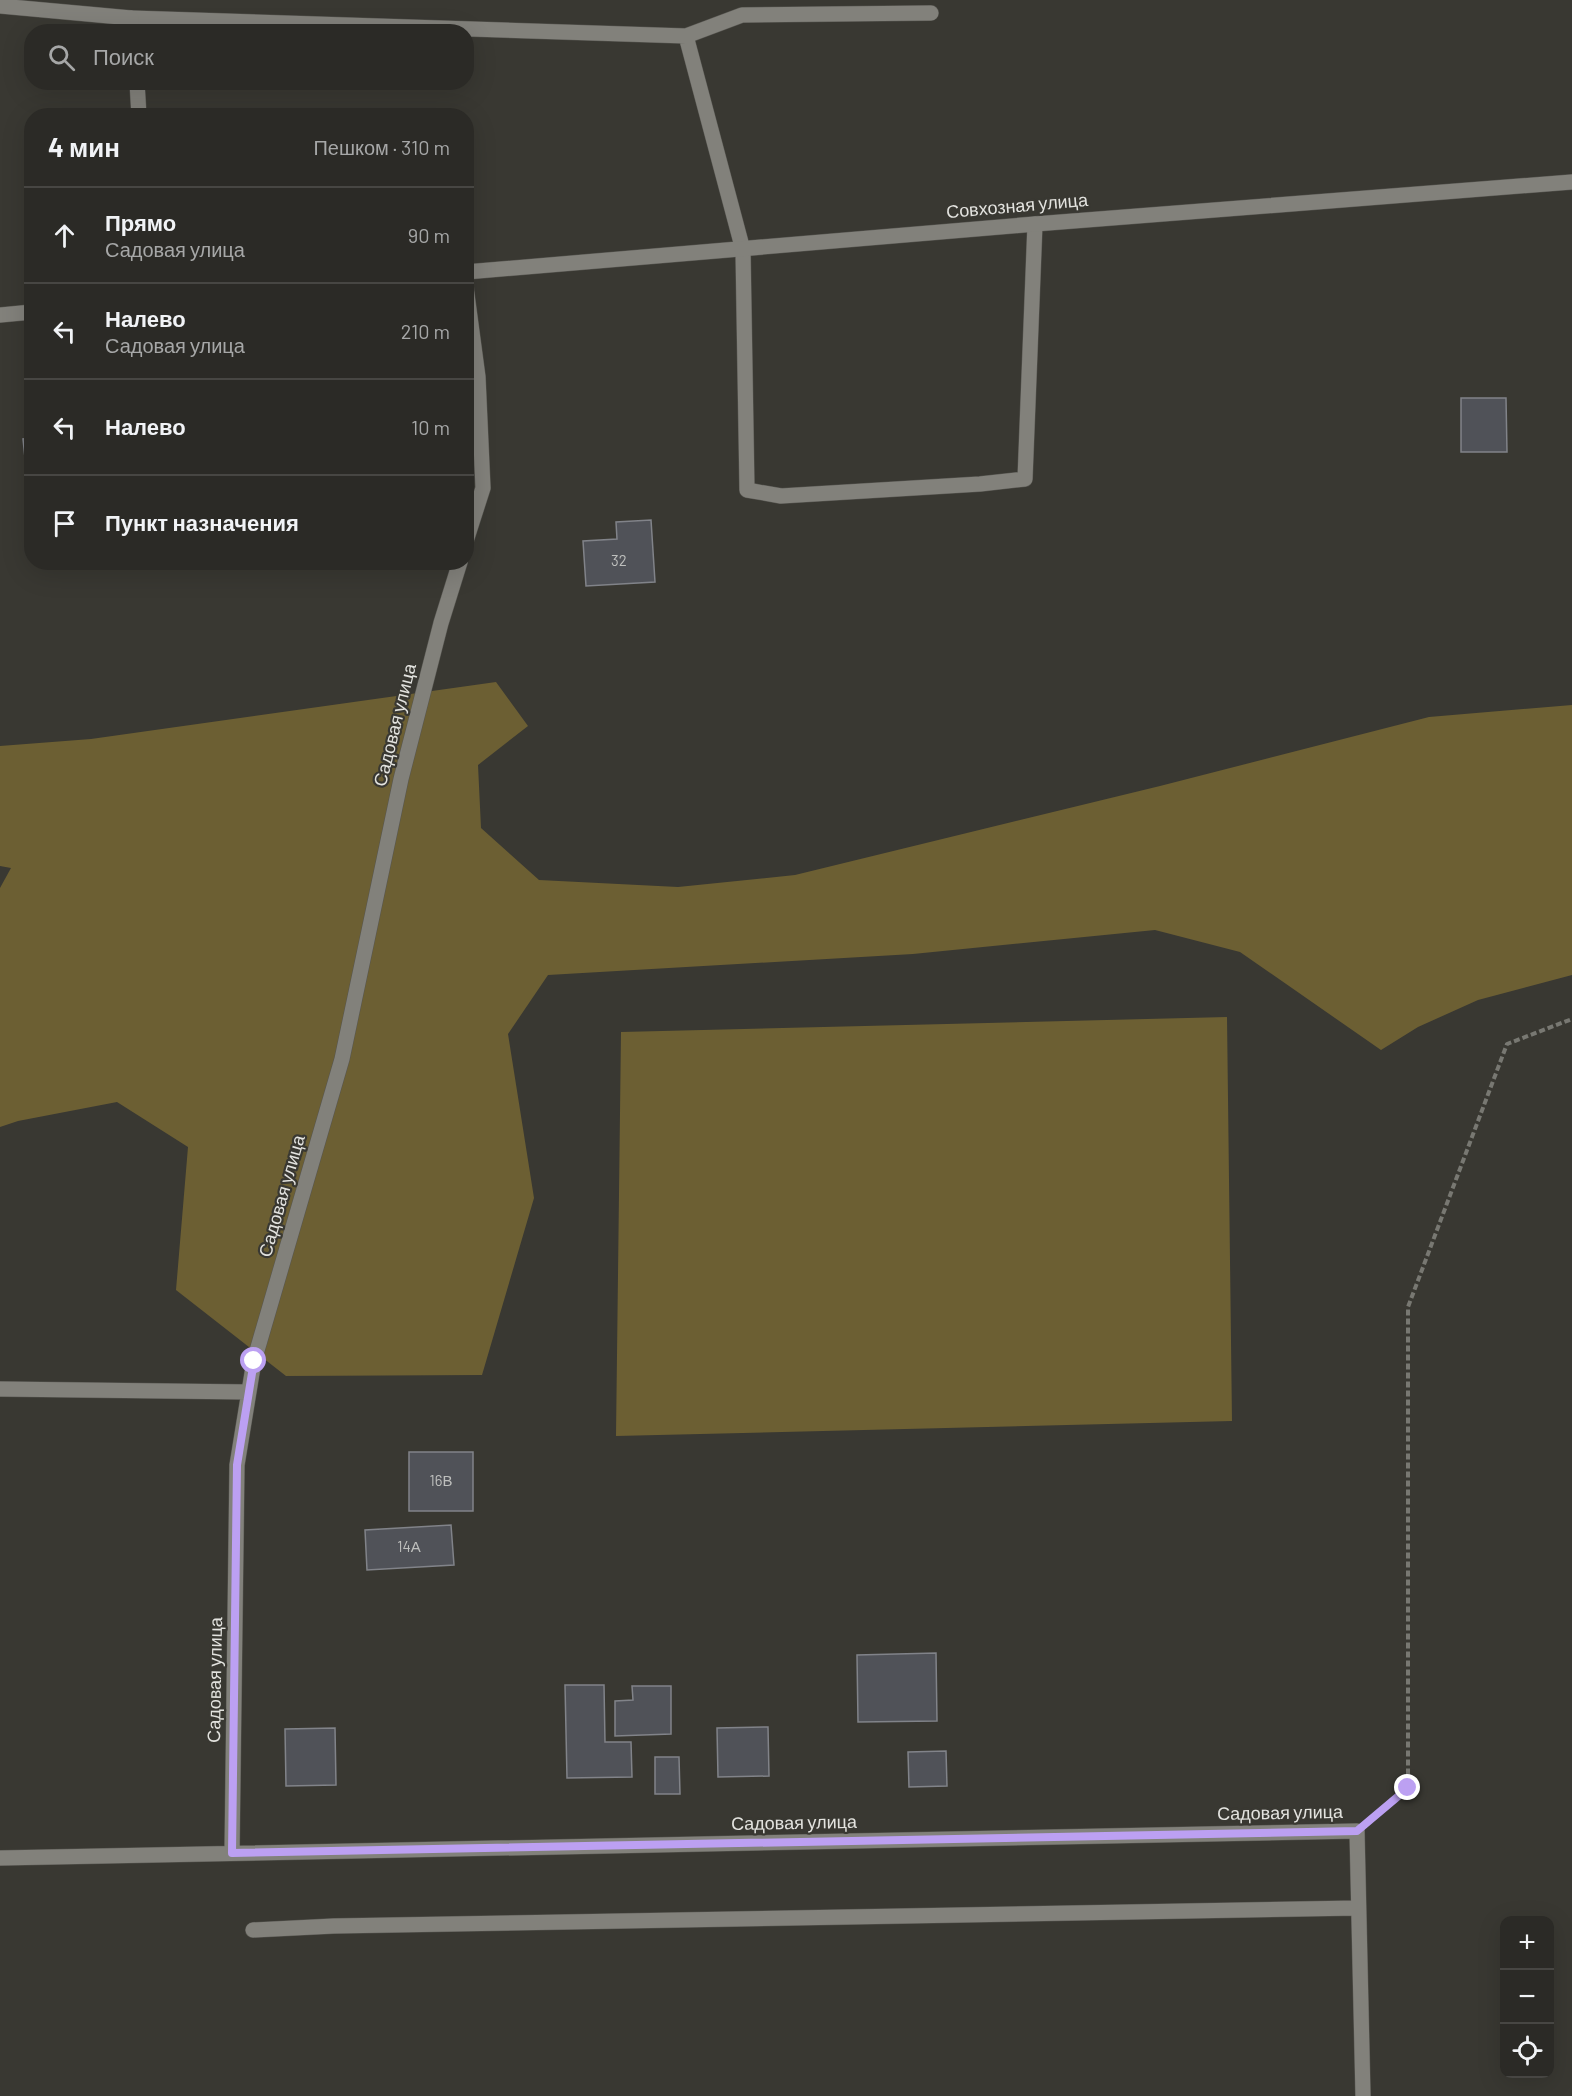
<!DOCTYPE html>
<html lang="ru">
<head>
<meta charset="utf-8">
<style>
  :root { --surface:#2b2a26; --page:#373632; --text:#f1f3f6; --muted:#a6a7a7; --line:#474643 }
  body { margin:0; font-family:Barlow,sans-serif; background:var(--page); color:var(--text) }
  .controls { position:absolute; right:18px; bottom:18px; display:grid; overflow:hidden; border-radius:12px; box-shadow:0 6px 24px #0002 }
  .controls button { width:54px; height:54px; display:grid; place-items:center; padding:0; border:0; border-bottom:2px solid var(--line); background:var(--surface); color:var(--text); font:30px sans-serif }
  .stop { position:absolute; width:18px; height:18px; margin:-14px; border:4px solid #bca0f2; border-radius:50%; background:#fff }
  .stop.end { background:#bca0f2; border-color:#fff; box-shadow:0 2px 6px #0008 }
  .list { margin:0; padding:0; list-style:none }
  h2 { display:flex; justify-content:space-between; align-items:center; height:78px; margin:0; padding:0 24px; font-size:26px }
  h2 small { font-size:20px; font-weight:400; color:var(--muted) }
  .list li { display:grid; grid-template-columns:39px 1fr auto; gap:18px; align-items:center; box-sizing:border-box; height:96px; padding:0 24px; border-top:2px solid var(--line) }
  .list b { display:block; font-size:22px; white-space:nowrap }
  .list p { margin:0; font-size:20px; white-space:nowrap; color:var(--muted) }
  .list em { font-size:20px; font-style:normal; color:var(--muted) }
  .icon { flex:none; width:33px; height:33px; fill:none; stroke:currentColor; stroke-width:2; stroke-linecap:round; stroke-linejoin:round }
  .map { position:relative; flex:none; width:1572px; height:2096px; overflow:hidden }
  .search { position:absolute; background:var(--surface); box-shadow:0 6px 24px #0002; left:24px; top:24px; width:450px; height:66px; display:flex; align-items:center; gap:15px; box-sizing:border-box; padding:0 21px; border-radius:24px; color:var(--muted); font-size:22px }
  .panel { position:absolute; background:var(--surface); box-shadow:0 6px 24px #0002; left:24px; top:108px; width:450px; height:462px; border-radius:24px }
  .map>svg:first-child { display:block }
</style>
</head>
<body>
<div class="map">
<svg width="1572" height="2096" viewBox="0 0 1572 2096">
  <rect width="100%" height="100%" fill="#393832"/>
  <path fill="#6c5f33" d="M 496,682 L 528,726 L 478,765 L 481,828 L 539,880 L 678,887 L 795,875 L 1160,786 L 1429,717 L 1572,705 L 1572,975 L 1478,1000 L 1418,1027 L 1381,1050 L 1240,952 L 1155,930 L 913,954 L 548,975 L 508,1034 L 534,1198 L 482,1375 L 286,1376 L 176,1290 L 188,1147 L 117,1102 L 18,1121 L 0,1127 L 0,888 L 11,868 L 0,866 L 0,746 L 91,739 Z
    M 1227,1017 L 1232,1421 L 616,1436 L 621,1032 Z"/>
  <path fill="#505258" stroke="#818389" stroke-width="1.5" d="M 1461,398 L 1506,398 L 1507,452 L 1461,452 Z
    M 32,438 L 32,486 L 28,486 L 23,439 Z
    M 651,520 L 655,582 L 586,586 L 583,541 L 617,539 L 616,522 Z
    M 409,1452 L 473,1452 L 473,1511 L 409,1511 Z
    M 451,1525 L 454,1565 L 367,1570 L 365,1530 Z
    M 936,1653 L 937,1721 L 858,1722 L 857,1655 Z
    M 565,1685 L 604,1685 L 605,1742 L 631,1742 L 632,1777 L 567,1778 Z
    M 632,1686 L 671,1686 L 671,1734 L 615,1736 L 615,1701 L 633,1700 Z
    M 768,1727 L 769,1776 L 718,1777 L 717,1728 Z
    M 335,1728 L 336,1785 L 286,1786 L 285,1729 Z
    M 946,1751 L 947,1786 L 909,1787 L 908,1752 Z
    M 655,1757 L 679,1757 L 680,1794 L 655,1794 Z"/>
  <g fill="none" stroke-linecap="round" stroke-linejoin="round">
    <g stroke="#575651" stroke-width="16">
      <path id="lane" d="M 131,18 L 686,36 L 742,15 L 931,13
        M 686,36 L 743,250 L 747,490 L 781,496 L 980,484 L 1025,479 L 1035,224"/>
    </g>
    <g stroke="#575651" stroke-width="16">
      <path id="street" d="M 0,6 L 131,18 L 132,32
        M 137,82 L 139,116
        M 466,272 L 1035,224 L 1572,182
        M 466,287 L 478,377 L 483,488 L 466,541
        M 0,315 L 32,312
        M 0,1389 L 249,1392
        M 232,1853 L 237,1465 L 254,1361 L 342,1059 L 401,779 L 441,623 L 460,562
        M 0,1858 L 1357,1831 L 1363,2096
        M 253,1930 L 334,1926 L 1358,1908"/>
    </g>
    <path stroke="#787872" stroke-width="4" stroke-dasharray="6 3" stroke-linecap="butt" d="M 1377,1814 L 1408,1788 L 1408,1307 L 1507,1044 L 1572,1019"/>
    <use href="#lane" stroke="#82817b" stroke-width="15"/>
    <use href="#street" stroke="#82817b" stroke-width="15"/>
  </g>
  <g fill="none" stroke-linecap="round" stroke-linejoin="round">
    <path stroke="#bca0f2" stroke-width="8" d="M 254,1361 L 237,1465 L 232,1853 L 1357,1831 L 1408,1788"/>
  </g>
  <g text-anchor="middle" stroke-width="4.5" stroke-linejoin="round" paint-order="stroke">
    <g font-size="15" fill="#bebfbd">
      <text x="619" y="566">32</text>
      <text x="441" y="1486">16В</text>
      <text x="409" y="1552">14А</text>
    </g>
    <g font-size="18" fill="#e3e3df" stroke="#393832">
      <text transform="translate(1017 206) rotate(-5)" y="6">Совхозная улица</text>
      <text transform="translate(395 725) rotate(-76)" y="6">Садовая улица</text>
      <text transform="translate(282 1196) rotate(-74)" y="6">Садовая улица</text>
      <text transform="translate(215 1680) rotate(-89)" y="6">Садовая улица</text>
      <text transform="translate(1280 1813) rotate(-1)" y="6">Садовая улица</text>
      <text transform="translate(794 1823) rotate(-1)" y="6">Садовая улица</text>
    </g>
  </g>
</svg>
<div class="controls">
<button>+</button>
<button>−</button>
<button><svg class="icon" aria-label="locate" viewBox="0 0 24 24"><circle cx="12" cy="12" r="6"/><path d="M12 2v4M12 18v4M2 12h4M18 12h4"/></svg></button>
</div>
<div class="stop" style="left:254px;top:1361px"></div>
<div class="stop end" style="left:1408px;top:1788px"></div>
<div class="search"><svg class="icon" aria-label="search" viewBox="0 0 24 24"><circle cx="10" cy="10" r="6"/><path d="M15 15l6 6"/></svg>Поиск</div>
<section class="panel">
<h2>4 мин<small>Пешком · 310 m</small></h2>
<ul class="list">
<li><svg class="icon" aria-label="ahead" viewBox="0 0 24 24"><path d="M12 20V5M6 11l6-6 6 6"/></svg><div><b>Прямо</b><p>Садовая улица</p></div><em>90 m</em></li>
<li><svg class="icon" aria-label="left" viewBox="0 0 24 24"><path d="M17 20v-9H6M10 6l-5 5 5 5"/></svg><div><b>Налево</b><p>Садовая улица</p></div><em>210 m</em></li>
<li><svg class="icon" aria-label="left" viewBox="0 0 24 24"><path d="M17 20v-9H6M10 6l-5 5 5 5"/></svg><div><b>Налево</b></div><em>10 m</em></li>
<li><svg class="icon" aria-label="arrive" viewBox="0 0 24 24"><path d="M6 21V4h12l-3 4 3 4H6"/></svg><div><b>Пункт назначения</b></div></li>
</ul>
</section>
</div>
</body>
</html>
